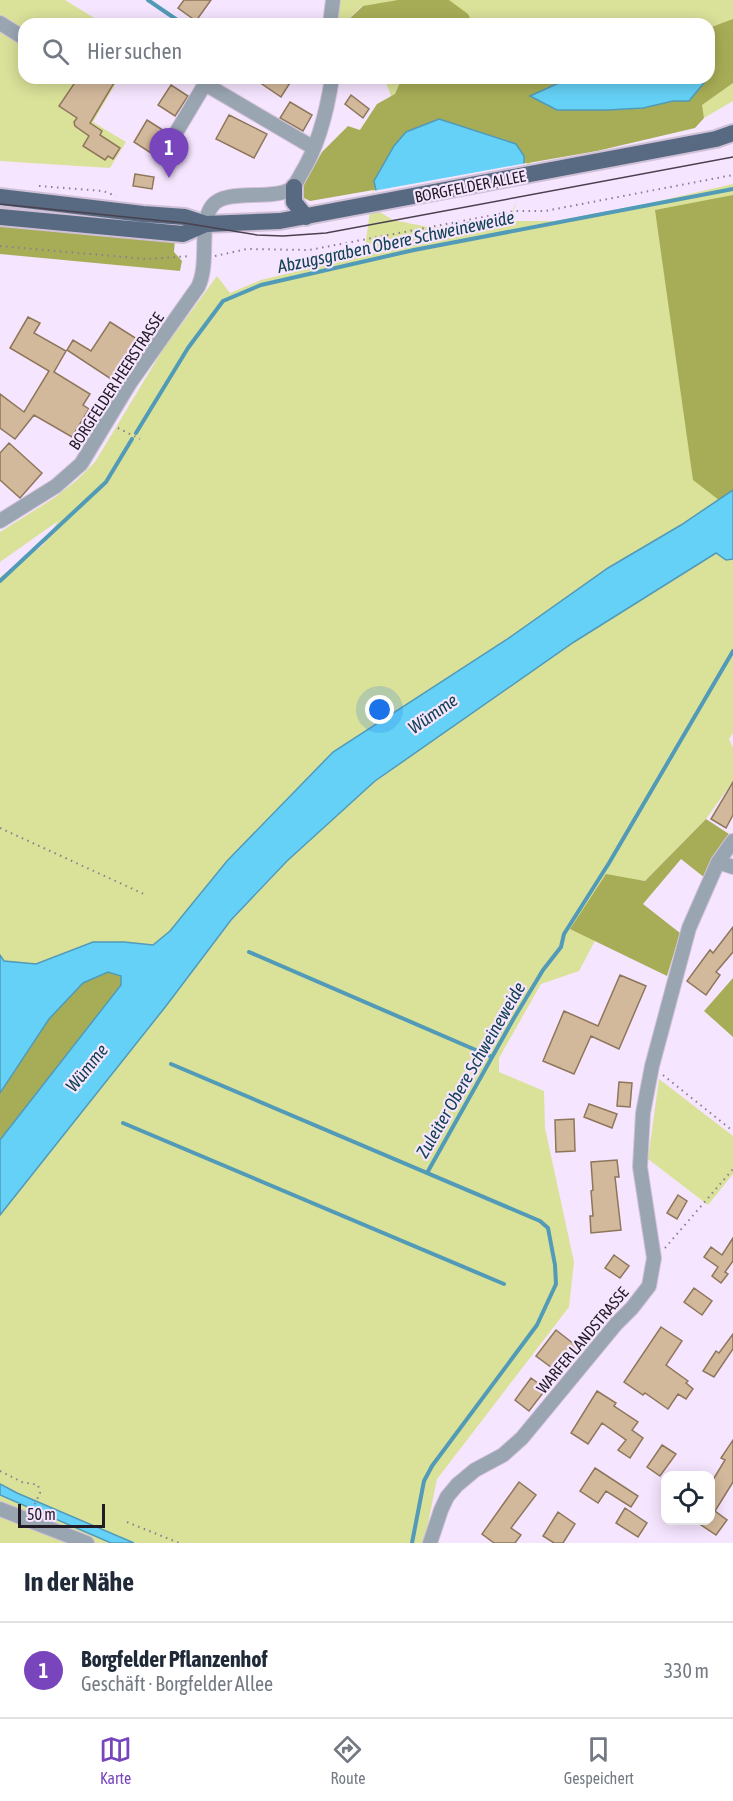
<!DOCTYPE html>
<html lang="de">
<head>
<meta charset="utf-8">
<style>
  :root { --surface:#fff; --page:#f2f2f3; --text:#1f2937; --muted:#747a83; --line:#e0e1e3; --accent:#7845bd }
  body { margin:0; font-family:"Asap Condensed",sans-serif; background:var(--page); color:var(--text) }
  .controls { position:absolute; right:18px; bottom:18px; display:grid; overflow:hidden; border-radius:12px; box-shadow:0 3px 15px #0003 }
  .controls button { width:54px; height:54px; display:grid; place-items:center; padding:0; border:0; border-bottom:2px solid var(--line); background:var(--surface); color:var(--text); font:30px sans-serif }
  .scale { position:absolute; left:18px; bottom:15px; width:87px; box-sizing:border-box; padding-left:6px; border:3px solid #221b26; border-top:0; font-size:16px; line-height:21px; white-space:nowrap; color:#221b26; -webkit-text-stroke:4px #f6e5ff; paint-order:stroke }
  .you { position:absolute; left:380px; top:710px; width:21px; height:21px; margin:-15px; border:4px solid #fff; border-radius:50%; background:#1a73e8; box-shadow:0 0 0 9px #1a73e833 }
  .badge { display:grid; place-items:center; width:39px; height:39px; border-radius:50%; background:var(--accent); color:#fff; font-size:20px; font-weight:700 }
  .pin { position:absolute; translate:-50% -50px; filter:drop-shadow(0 2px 3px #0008) }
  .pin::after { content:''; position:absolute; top:32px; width:21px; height:18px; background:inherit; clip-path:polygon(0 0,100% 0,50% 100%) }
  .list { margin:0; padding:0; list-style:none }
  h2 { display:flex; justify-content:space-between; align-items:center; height:78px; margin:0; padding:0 24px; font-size:26px }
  h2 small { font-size:20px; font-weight:400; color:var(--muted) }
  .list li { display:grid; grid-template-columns:39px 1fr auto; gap:18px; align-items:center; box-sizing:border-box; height:96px; padding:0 24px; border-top:2px solid var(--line) }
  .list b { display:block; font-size:22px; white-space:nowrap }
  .list p { margin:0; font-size:20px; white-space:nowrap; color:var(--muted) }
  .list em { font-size:20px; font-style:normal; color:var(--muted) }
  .icon { flex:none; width:33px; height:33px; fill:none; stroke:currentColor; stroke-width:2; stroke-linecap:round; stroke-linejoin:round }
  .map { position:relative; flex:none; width:733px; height:1543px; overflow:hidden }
  .search { position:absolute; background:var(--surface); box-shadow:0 3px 15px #0003; left:18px; right:18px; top:18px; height:66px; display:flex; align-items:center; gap:15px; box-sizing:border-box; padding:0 21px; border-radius:18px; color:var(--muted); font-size:22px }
  .sheet { height:174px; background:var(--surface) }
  nav { display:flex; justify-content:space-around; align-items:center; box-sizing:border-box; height:84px; border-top:2px solid var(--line); background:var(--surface); font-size:16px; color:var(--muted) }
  nav a { display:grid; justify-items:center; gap:3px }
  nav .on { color:var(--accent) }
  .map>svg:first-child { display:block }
</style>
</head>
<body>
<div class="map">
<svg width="733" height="1543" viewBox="0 0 733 1543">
  <rect width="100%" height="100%" fill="#f6e5ff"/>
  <path fill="#dae199" d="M 0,0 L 65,0 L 104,24 L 24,24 L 24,78 L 119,78 L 93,122 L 126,142 L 110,168 L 0,161 Z
    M 337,0 L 733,0 L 733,71 L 535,150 L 510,221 L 555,221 L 646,204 L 733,184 L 733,490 L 681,525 L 608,568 L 506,640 L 333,752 L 228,861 L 170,931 L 153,945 L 124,942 L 76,948 L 36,964 L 4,961 L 0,955 L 0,577 L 43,545 L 58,521 L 0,562 L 0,532 L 54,498 L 77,480 L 95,462 L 162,351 L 217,276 L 230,293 L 261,280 L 364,255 L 374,181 L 396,108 L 384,78 L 709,78 L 709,24 L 367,24 L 362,6 L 344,24 L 337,24 L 335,17 Z
    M 733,83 L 733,101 L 704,118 L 701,105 Z
    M 716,553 L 726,560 L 733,559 L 733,733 L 729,739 L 733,748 L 733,781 L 706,819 L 645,881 L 640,880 L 614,905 L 579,971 L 541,984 L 499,1058 L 499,1072 L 544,1091 L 545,1128 L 574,1262 L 569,1307 L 437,1479 L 424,1543 L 0,1543 L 0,1215 L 166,1006 L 232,920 L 287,861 L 375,781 L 574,642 Z
    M 659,1079 L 733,1136 L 733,1174 L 708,1205 L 648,1159 Z"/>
  <path fill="#a7ad56" d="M 398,0 L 449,0 L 468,14 L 473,24 L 344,24 L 363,6 Z
    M 733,19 L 733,83 L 702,105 L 704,118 L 695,128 L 597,151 L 310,201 L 304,198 L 301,190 L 322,152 L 348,126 L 360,130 L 377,104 L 395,94 L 402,78 L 709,78 L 709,28 Z
    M 733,195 L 733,490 L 719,500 L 693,480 L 655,210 Z
    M 0,223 L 175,240 L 174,252 L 182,261 L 180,271 L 0,254 Z
    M 706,819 L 729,834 L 705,878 L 681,859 L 643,904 L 680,933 L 667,976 L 570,929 L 606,874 L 645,881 Z
    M 108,972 L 121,975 L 121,985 L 0,1140 L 0,1093 L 49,1019 L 83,983 Z
    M 733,978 L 733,1037 L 704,1011 Z"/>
  <path fill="#65d1f7" stroke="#519ab8" stroke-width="1.5" d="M 577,78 L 708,78 L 689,101 L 673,101 L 643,108 L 608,110 L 557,110 L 530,96 L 561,82 Z
    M 439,119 L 516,144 L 524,156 L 524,163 L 520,191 L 506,217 L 433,226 L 380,210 L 374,181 L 394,146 L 406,132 Z
    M 733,490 L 733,559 L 726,560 L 716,553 L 574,642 L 375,781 L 287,861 L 231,920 L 166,1006 L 0,1215 L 0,1140 L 121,985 L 121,976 L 108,972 L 83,983 L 49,1019 L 0,1093 L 0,955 L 4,961 L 36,964 L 93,942 L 124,942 L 153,945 L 170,931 L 227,861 L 333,752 L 506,640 L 608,568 L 681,525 Z
    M 0,1484 L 17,1493 L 134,1543 L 111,1543 L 0,1495 Z"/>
  <path fill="#f6e5ff" d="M 527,163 L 523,188 L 511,214 L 433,228 L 393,220 L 378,211 L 373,191 Z"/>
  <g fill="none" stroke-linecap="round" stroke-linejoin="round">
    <path stroke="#519ab8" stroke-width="4" d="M 148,0 L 183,24
      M 136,433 L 188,348 L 223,301 L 261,285 L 414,250 L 733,189
      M 0,581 L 106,482 L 132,439
      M 249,952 L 492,1057
      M 171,1064 L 540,1221 L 548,1228 L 555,1265 L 556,1284 L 537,1325 L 432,1466 L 424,1481 L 412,1543
      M 123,1123 L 504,1284
      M 427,1173 L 514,1018 L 543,970 L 561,947 L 564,934 L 609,863 L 733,651"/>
  </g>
  <path fill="#d3b99c" stroke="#8e765b" stroke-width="1.5" d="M 184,0 L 211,0 L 196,21 L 178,8 Z
    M 78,78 L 117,78 L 90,123 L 102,131 L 100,135 L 120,148 L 113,159 L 108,156 L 105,160 L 83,146 L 89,136 L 75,126 L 74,122 L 77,118 L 59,106 Z
    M 253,78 L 293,78 L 281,97 Z
    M 171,85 L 188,96 L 175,116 L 158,105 Z
    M 351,95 L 369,109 L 363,118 L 345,104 Z
    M 290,102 L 312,115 L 303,131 L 280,118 Z
    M 229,115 L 267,134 L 254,158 L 216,139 Z
    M 147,120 L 166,132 L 154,155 L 134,142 Z
    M 135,174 L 154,177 L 152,189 L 133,186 Z
    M 28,317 L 40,323 L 34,333 L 66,351 L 54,372 L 90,394 L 83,405 L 89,409 L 72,437 L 34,415 L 15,439 L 0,428 L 0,394 L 24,412 L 49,371 L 10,348 Z
    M 110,322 L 137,339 L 111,379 L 67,350 L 73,340 L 91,351 Z
    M 9,443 L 42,473 L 20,498 L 0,480 L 0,453 Z
    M 733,782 L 733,815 L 726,828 L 711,819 Z
    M 733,927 L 733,952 L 716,972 L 720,975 L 706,995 L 687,981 L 704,958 L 710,950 L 713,953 Z
    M 620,975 L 646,986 L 619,1049 L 591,1036 L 574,1074 L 543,1061 L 564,1011 L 598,1026 Z
    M 619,1082 L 632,1083 L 630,1107 L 617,1106 Z
    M 589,1104 L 617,1114 L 612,1128 L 584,1117 Z
    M 574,1119 L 575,1151 L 556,1152 L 555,1120 Z
    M 617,1160 L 619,1177 L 615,1177 L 621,1230 L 591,1233 L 590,1216 L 593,1216 L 591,1191 L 593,1190 L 591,1162 Z
    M 678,1195 L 687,1201 L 677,1219 L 667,1213 Z
    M 733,1238 L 733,1261 L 725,1272 L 728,1274 L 721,1283 L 712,1276 L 718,1267 L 704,1257 L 711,1247 L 722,1255 Z
    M 614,1255 L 629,1266 L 620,1278 L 605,1268 Z
    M 694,1288 L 712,1301 L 702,1315 L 684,1302 Z
    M 661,1327 L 682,1341 L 666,1365 L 688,1381 L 686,1383 L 693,1389 L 686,1399 L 678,1394 L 668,1409 L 645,1393 L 643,1395 L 624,1382 Z
    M 556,1330 L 579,1348 L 559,1373 L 536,1356 Z
    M 733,1334 L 733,1349 L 714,1377 L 703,1371 L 716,1351 L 719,1353 Z
    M 531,1378 L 546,1389 L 529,1411 L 515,1400 Z
    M 597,1391 L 616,1403 L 614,1406 L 638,1422 L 632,1430 L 643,1438 L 630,1458 L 618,1450 L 626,1440 L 602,1423 L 588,1444 L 571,1433 Z
    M 733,1440 L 733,1482 L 715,1511 L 727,1520 L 716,1535 L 695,1521 L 711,1521 L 711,1483 L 725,1460 L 721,1458 Z
    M 662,1445 L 676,1454 L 660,1476 L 647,1467 Z
    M 595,1468 L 638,1496 L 631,1507 L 606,1491 L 598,1503 L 580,1491 Z
    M 519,1482 L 536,1495 L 511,1528 L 521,1535 L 515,1543 L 494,1543 L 482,1534 Z
    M 625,1508 L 647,1523 L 638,1537 L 616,1523 Z
    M 558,1512 L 575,1524 L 563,1543 L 554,1543 L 543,1536 Z"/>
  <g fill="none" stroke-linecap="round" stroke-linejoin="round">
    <g stroke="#d0c1d8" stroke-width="16">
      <path id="minor" d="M 0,23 L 24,38
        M 330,24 L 333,0
        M 171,141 L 205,84 L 314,148
        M 0,521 L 56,486 L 81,464 L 130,383 L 198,287 C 210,263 198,225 212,206 C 225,188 271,201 291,189 C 296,185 298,179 301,174 C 319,145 327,111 332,78
        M 718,862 L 733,867
        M 0,1509 L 87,1543
        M 430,1543 L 441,1510 L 447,1497 L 457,1485 L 475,1470 L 503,1455 L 522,1438 L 616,1324 L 632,1308 L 649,1286 L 654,1258 L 640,1167 L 643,1113 L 652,1066 L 689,928 L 718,862 L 733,841"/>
    </g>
    <g stroke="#d0c1d8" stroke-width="20">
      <path id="major" d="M 294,187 L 294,202 L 306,217
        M 0,197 L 143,214 L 185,217 L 206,224 L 280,221 L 716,139 L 733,133
        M 0,217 L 183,234 L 206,224"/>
    </g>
    <path stroke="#8a7e91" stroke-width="2" stroke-dasharray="1.5 4.5" stroke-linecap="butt" d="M 39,186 L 103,191 L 116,196
      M 0,246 L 147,259 L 191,256
      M 215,256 L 247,249 L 309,250 L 515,211 L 545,211 L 733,175
      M 118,428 L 140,439
      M 0,828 L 146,895
      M 663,1075 L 733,1131
      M 665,1248 L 733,1169
      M 0,1471 L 22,1482 L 38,1485 L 40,1493 L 32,1510
      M 127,1522 L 179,1543"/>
    <use href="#minor" stroke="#9aa5b2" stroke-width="14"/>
    <use href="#major" stroke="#586a81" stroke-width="16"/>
    <path stroke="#4a414f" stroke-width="1.5" d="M 0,204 L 184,223 L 257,235 L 283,236 L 326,233 L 733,157"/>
  </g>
  <g text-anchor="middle" stroke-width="4.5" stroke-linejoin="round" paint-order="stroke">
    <g font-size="16" fill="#221b26" stroke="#f6e5ff">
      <text transform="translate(470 186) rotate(-11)" y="6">BORGFELDER ALLEE</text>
      <text transform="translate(116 381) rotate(-57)" y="6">BORGFELDER HEERSTRASSE</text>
      <text transform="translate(582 1340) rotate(-50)" y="6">WARFER LANDSTRASSE</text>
    </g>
    <g font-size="18" font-style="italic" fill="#134353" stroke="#f6e5ff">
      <text transform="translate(396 242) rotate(-12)" y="6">Abzugsgraben Obere Schweineweide</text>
      <text transform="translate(433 714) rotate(-35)" y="6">Wümme</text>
      <text transform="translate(87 1068) rotate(-51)" y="6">Wümme</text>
      <text transform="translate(471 1070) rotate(-60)" y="6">Zuleiter Obere Schweineweide</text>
    </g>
  </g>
</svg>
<div class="controls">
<button><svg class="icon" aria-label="locate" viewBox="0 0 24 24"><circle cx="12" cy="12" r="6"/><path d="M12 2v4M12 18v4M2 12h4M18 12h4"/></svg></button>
</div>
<div class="scale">50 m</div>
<div class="you"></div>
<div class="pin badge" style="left:169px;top:178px">1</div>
<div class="search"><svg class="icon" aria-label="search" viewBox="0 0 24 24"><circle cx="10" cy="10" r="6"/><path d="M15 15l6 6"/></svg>Hier suchen</div>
</div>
<section class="sheet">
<h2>In der Nähe<small></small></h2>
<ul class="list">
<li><span class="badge">1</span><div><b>Borgfelder Pflanzenhof</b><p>Geschäft · Borgfelder Allee</p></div><em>330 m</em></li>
</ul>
</section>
<nav>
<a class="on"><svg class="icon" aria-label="map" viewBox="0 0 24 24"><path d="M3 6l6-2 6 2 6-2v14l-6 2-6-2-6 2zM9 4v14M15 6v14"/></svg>Karte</a>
<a><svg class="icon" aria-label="directions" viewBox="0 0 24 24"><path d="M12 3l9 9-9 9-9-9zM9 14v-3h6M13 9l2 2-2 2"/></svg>Route</a>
<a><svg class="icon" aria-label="saved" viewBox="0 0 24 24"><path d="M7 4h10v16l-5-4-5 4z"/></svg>Gespeichert</a>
</nav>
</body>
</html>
